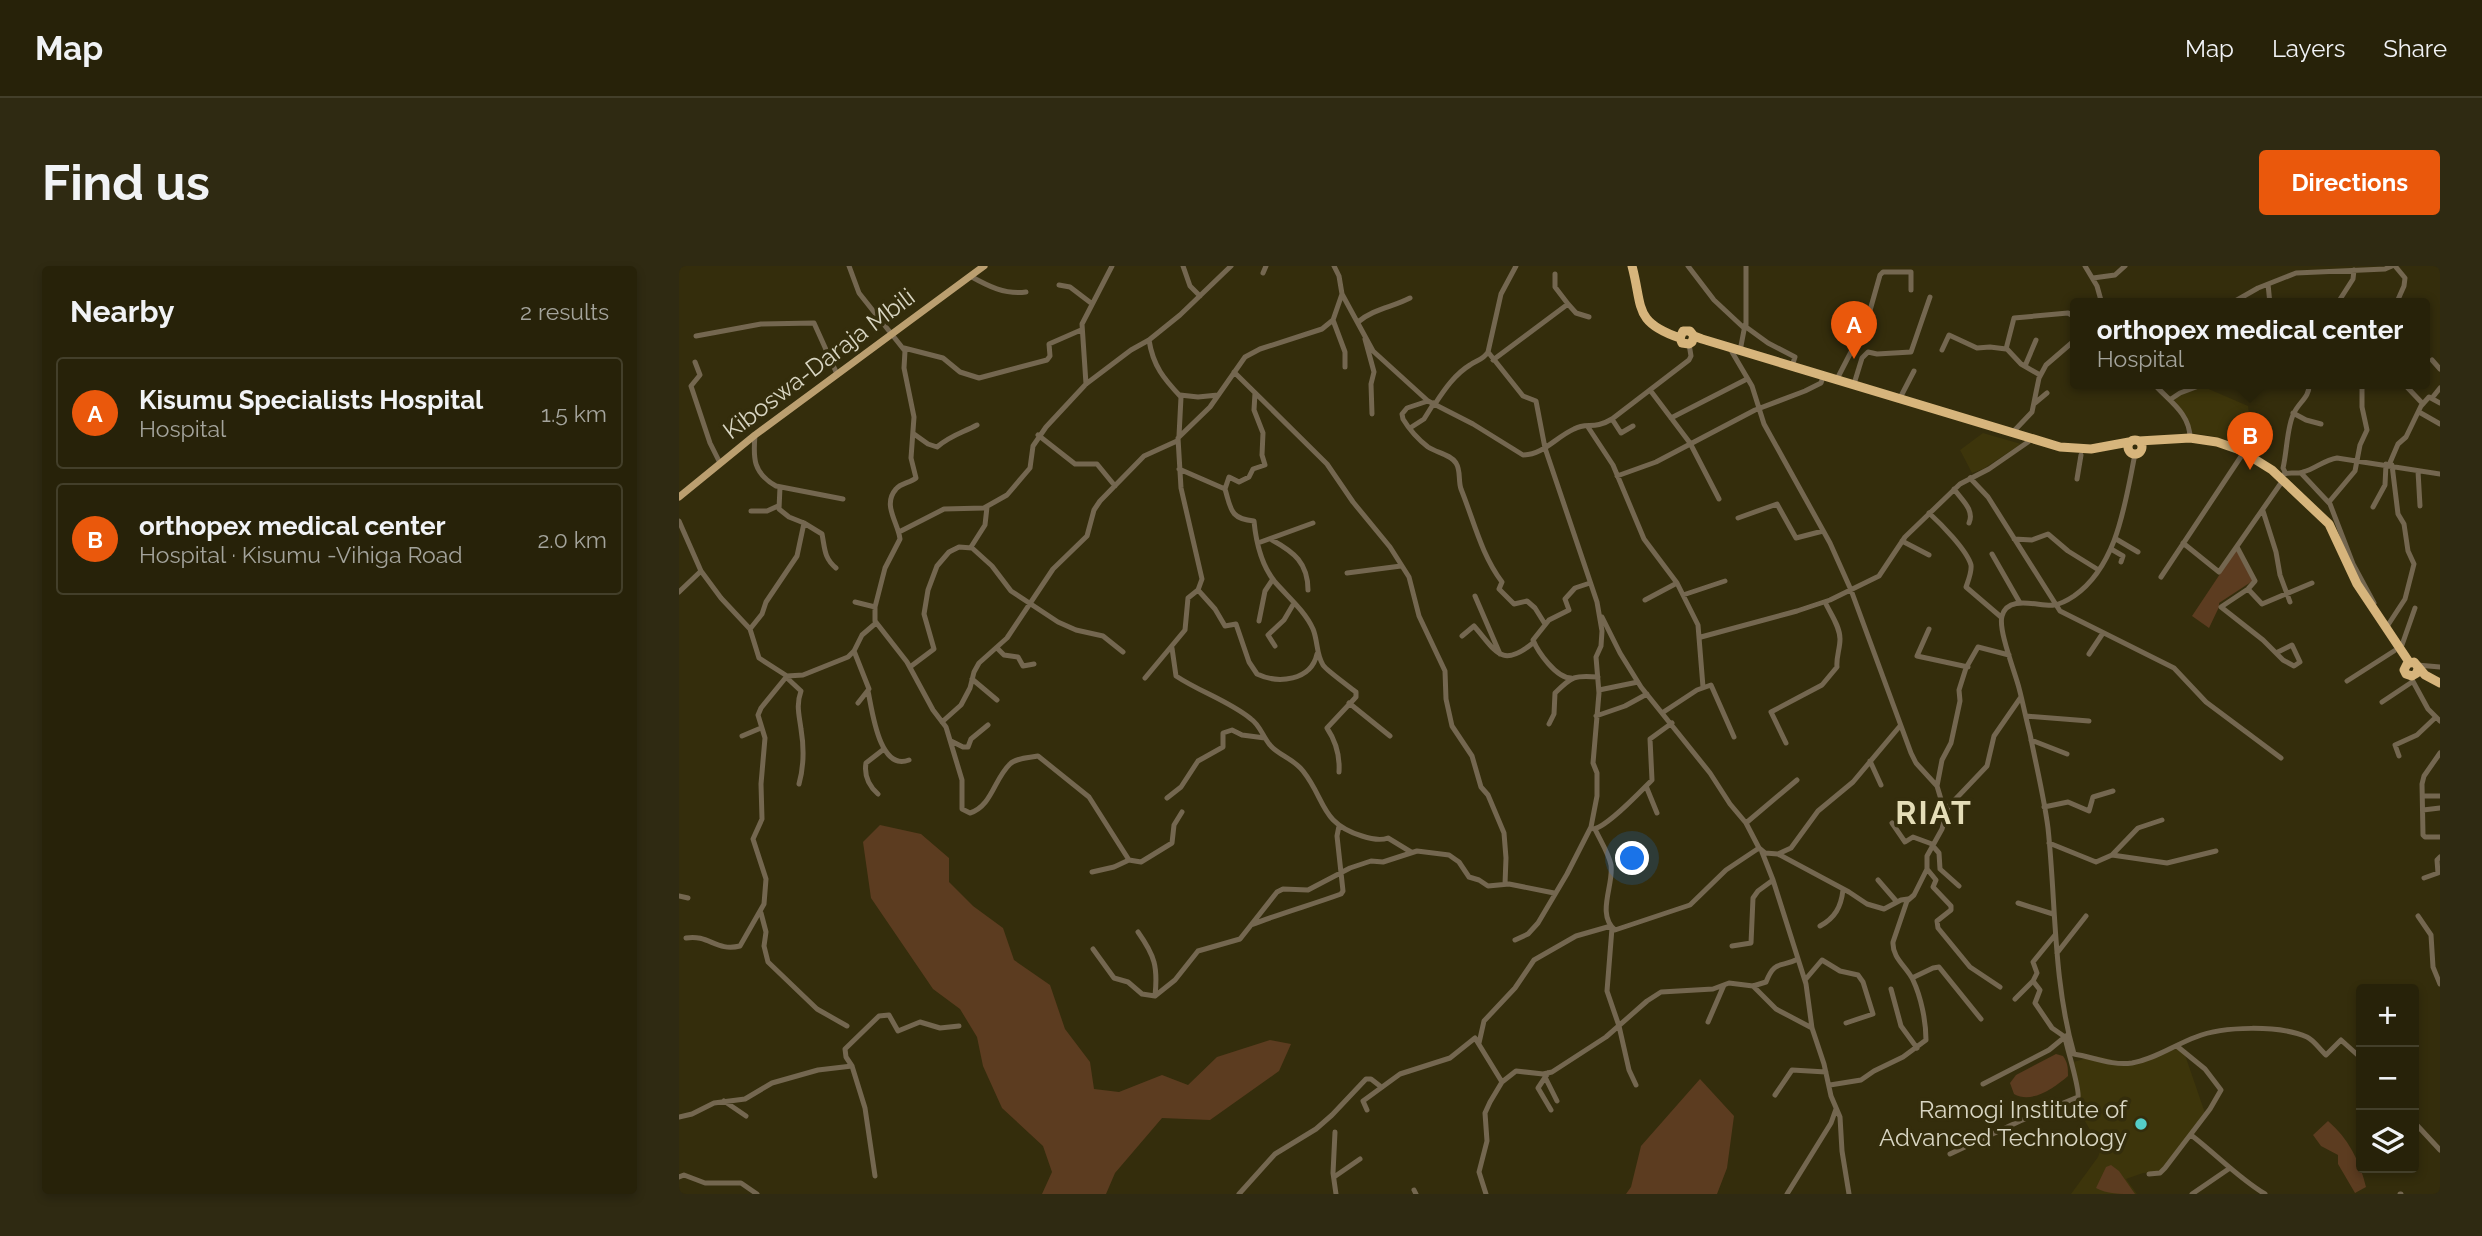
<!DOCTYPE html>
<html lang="en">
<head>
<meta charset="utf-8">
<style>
  :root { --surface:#272209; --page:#2f2a12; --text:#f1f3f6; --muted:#a4a49c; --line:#433f2a; --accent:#ea580c }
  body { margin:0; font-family:Raleway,sans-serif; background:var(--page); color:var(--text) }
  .controls { position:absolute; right:21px; bottom:21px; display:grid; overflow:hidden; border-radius:7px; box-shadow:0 4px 10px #0003 }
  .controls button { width:63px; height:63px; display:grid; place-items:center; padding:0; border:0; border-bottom:2px solid var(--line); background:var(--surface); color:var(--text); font:35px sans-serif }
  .you { position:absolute; left:954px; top:593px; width:24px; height:24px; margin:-18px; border:5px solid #fff; border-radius:50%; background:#1a73e8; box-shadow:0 0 0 10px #1a73e833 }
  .badge { display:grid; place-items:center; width:46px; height:46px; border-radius:50%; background:var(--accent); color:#fff; font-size:23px; font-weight:700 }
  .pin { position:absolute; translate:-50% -58px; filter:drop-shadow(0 2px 4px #0008) }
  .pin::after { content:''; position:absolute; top:37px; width:24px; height:21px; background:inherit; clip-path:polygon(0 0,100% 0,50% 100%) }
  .popup { position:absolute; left:1391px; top:32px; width:360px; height:91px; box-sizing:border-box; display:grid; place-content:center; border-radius:7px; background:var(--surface); filter:drop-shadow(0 2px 5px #0005); font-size:23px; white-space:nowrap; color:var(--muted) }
  .popup b { font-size:26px; color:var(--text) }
  .popup::after { content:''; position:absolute; left:50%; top:100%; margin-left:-14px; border:14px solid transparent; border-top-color:var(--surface) }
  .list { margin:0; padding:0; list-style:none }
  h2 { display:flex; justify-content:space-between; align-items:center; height:91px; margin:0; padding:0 28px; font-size:30px }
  h2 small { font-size:23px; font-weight:400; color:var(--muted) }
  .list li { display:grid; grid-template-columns:46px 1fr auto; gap:21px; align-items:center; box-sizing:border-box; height:112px; margin:0 14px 14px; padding:0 14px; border:2px solid var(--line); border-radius:7px }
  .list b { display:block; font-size:26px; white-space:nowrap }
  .list p { margin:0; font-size:23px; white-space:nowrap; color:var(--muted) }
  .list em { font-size:23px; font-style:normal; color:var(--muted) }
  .icon { flex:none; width:38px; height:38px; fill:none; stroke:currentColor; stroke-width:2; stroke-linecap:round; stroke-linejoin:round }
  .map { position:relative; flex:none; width:1761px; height:928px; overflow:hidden; border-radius:7px }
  header { display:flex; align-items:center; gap:42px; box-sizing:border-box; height:98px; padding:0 35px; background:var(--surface); border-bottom:2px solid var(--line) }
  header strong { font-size:33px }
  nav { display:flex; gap:38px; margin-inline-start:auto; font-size:24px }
  .intro { display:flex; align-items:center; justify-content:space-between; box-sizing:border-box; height:168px; padding:0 42px }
  h1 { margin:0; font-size:49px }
  .button { padding:18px 32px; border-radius:7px; background:var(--accent); color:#fff; font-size:24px; font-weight:700 }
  main { display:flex; gap:42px; padding:0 42px }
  aside { flex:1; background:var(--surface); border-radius:7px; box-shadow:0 4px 10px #0003 }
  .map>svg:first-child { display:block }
</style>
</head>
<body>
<header>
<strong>Map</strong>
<nav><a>Map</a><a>Layers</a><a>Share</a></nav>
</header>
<div class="intro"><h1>Find us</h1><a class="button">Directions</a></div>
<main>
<aside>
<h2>Nearby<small>2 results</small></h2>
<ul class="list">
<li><span class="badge">A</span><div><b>Kisumu Specialists Hospital</b><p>Hospital</p></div><em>1.5 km</em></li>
<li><span class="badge">B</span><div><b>orthopex medical center</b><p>Hospital · Kisumu -Vihiga Road</p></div><em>2.0 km</em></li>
</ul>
</aside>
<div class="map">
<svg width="1761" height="928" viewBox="0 0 1761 928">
  <rect width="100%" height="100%" fill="#342d0c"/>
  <path fill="#3d350b" d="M 1525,121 L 1569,140 L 1570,146 L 1560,178 L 1533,170 L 1513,167 L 1495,133 L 1509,124 Z
    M 1304,167 L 1342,178 L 1304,203 L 1293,207 L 1281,184 Z
    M 1500,782 L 1505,786 L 1526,847 L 1481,906 L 1464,907 L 1447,913 L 1458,928 L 1392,928 L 1419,891 L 1422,883 L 1395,836 L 1400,832 L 1401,823 L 1394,796 L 1417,790 L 1454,798 Z"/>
  <path fill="#5c3c20" d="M 1557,284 L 1575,314 L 1540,337 L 1540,341 L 1530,362 L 1513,350 Z
    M 201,559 L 242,568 L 270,592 L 270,616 L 294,640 L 324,662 L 335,694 L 371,719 L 386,763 L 411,796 L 415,823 L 440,826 L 483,809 L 509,819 L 538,791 L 591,774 L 612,778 L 600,805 L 531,854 L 483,852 L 436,907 L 427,928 L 363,928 L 373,906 L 364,880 L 323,842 L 304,800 L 298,771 L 281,743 L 254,723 L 192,632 L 184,576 Z
    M 1377,788 L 1384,790 C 1389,797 1389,802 1389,810 C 1375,822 1353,838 1335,828 L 1331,817 L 1337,809 Z
    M 1021,813 L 1055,850 L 1048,902 L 1038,928 L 947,928 L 952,921 L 962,880 Z
    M 1649,855 C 1669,872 1681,895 1687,921 L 1676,927 L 1659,898 L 1659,889 L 1642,880 L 1634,869 Z
    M 1432,899 L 1440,905 L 1456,928 C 1440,928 1428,928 1417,922 L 1427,901 Z"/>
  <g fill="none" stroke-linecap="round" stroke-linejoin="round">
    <path stroke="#746750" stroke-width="5" d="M 170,0 L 180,27 L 226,85 L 225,102 L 235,151 L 232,192 L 237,212 C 231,217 222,217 217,223 C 203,239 219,256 221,273 L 206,302 L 196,341 L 196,355 L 228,396 L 254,444 L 267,461 L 283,514 L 283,543 L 291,547 C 313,540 315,513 331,498 C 337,492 350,492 359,490 L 410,531 L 450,594
      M 504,0 L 511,20 L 521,30
      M 655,0 L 660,10 L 663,28 L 694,85 L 749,135 L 794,158 L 844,189 C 864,189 877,171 895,163 C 908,156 915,164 933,153 L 1010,94 L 1012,90 L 1010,78
      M 1009,0 L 1035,34 L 1065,62
      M 1067,0 L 1067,61 L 1089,77 L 1116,91 L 1113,100
      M 1406,0 L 1418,20 L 1423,38
      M 1716,0 L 1726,12 L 1725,20 L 1717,38
      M 584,7 L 587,0
      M 291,10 C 309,20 326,29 347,26
      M 1414,12 L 1436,9 L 1446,0
      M 1589,18 L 1591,38
      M 380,19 L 391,21 L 412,37
      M 889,38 L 897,47 L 910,51
      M 1551,38 L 1579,22 L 1617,7 L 1706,3 L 1713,0
      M 1658,38 L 1674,13 L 1675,4
      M 654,54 L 666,86 L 666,101
      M 679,56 C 694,43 714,41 731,32
      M 17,70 L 82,58 L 135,57 L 158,108
      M 686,73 L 695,106 L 692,118 L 693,148
      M 225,82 L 264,92 L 281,106 L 300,112 L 368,94 L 371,90 L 370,78 L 402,64
      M 1328,83 L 1342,98 L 1361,109
      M 1263,84 L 1270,69 L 1298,82 L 1311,81 L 1327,83 L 1335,52 L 1389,47 L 1396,51
      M 1061,85 L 1066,59
      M 1053,86 L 1073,120 L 1085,158 L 1151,277 L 1172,324 L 1232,487 L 1237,497 L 1258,520 L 1267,550
      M 814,94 L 889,38 L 876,21 L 876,8
      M 1753,94 L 1761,103
      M 16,96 L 21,109 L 12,120 L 31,177 L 41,197
      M 1346,100 L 1357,74
      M 555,106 L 648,198 L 674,236 L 711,281 L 730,311 L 740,350 L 766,405 L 767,433 L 773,460 L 793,490 L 802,521 L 809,529 L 825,567 L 827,592 L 826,618
      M 1158,113 L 1188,55 L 1201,9 L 1204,6 L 1232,6 L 1232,24
      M 407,118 L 403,58 L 433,0
      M 1175,118 L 1183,92 L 1189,86 L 1198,88 L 1232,86 L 1251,31
      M 1475,118 C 1490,135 1511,147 1511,172
      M 1727,120 L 1744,138
      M 971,124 L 1011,177 L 1040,233
      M 501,129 L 519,131 L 539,129
      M 1221,132 L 1235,105
      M 1753,132 L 1761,122
      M 1492,133 L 1501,127 L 1525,118
      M 749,135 L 728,142 L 723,148 L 724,153 C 730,163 740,174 749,181 C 758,187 771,188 777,197 C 782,205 779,214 782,223 C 795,255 802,288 823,316 L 820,323 L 835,338 L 848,335 L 856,342 L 866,358
      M 1356,137 L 1368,127
      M 756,138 C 765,124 776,108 791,99 C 798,94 804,94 809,86
      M 1740,146 L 1761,158
      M 1614,147 L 1627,154 L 1642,158
      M 992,152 L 1068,113
      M 933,153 L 942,167 L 954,160
      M 909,161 L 934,199 L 965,273 L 998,317 L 1019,359 L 1024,421
      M 731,162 L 745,153 L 755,137
      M 1334,166 L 1353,146 L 1360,112 L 1367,99 L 1396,74
      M 235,168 L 249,178 L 258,181 C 272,169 283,167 298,159
      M 76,169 C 74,192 74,207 97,220 L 164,233
      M 359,169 L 396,198 L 418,198 L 436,220
      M 500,170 L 502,131 C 485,113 474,100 470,74 L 501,49 L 552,0
      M 1456,188 C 1446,237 1439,299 1395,330 C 1389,334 1382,338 1375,339 C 1361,341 1329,328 1323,350 C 1319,364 1336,406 1340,422 C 1344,437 1347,453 1351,468 C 1357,499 1365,531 1369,562 C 1377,637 1374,715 1395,788 C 1414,791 1433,800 1453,797 C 1476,793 1495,779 1517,771 C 1544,760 1601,759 1628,771 C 1636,775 1640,783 1647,789 L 1662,774 L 1682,792
      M 1710,199 L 1719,178 L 1727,171 L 1742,140 L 1750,131 L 1761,137
      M 500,203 L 546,223 C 552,243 551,253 575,255 C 577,276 583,300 596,316 C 609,331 626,345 634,363 C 639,375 637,388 644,399 C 647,404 672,422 677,426 L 677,431 L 648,462 C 656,474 661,490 660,506
      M 1739,205 L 1741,240
      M 1606,206 L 1604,202 C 1608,186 1608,159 1615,147 C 1620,136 1631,131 1630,118
      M 1622,207 L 1651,238 L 1674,298 L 1695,337
      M 938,210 L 977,196 L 1076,144 L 1126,125 L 1142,117 L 1143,114
      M 1601,211 C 1609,204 1615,209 1624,206 C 1636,203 1645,194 1658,192 L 1761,208
      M 1291,212 L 1309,231 L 1381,345 L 1495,402 L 1527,436 L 1602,492
      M 1398,213 L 1402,189
      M 546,223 L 550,211 L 560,216 L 570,211 L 574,203 L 586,199 L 583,189 L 584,167 L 575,144 L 576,127
      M 1275,223 C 1282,233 1296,244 1290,257
      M 1650,236 L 1676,205 L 1681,179 L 1688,164 L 1683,141 L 1683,118
      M 308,241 L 306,259 L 292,281 L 313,300 L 332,325 L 379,356 L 397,364 L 424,370 L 444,386
      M 1694,241 L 1706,219 L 1707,198
      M 72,245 L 88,245 L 99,240
      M 1584,245 L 1597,286 L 1601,309 L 1611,336
      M 1250,247 C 1261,257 1288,284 1292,299 C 1293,306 1289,315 1287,321 L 1322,351
      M 1059,252 L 1098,238 L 1117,272 L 1144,265
      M 0,255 L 22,305 L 42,332 L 71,363 L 80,392 L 108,410 L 124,409 L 169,391 L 175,385 L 183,369 L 197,357
      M 125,257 L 143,268 C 146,283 145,292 157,302
      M 220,266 L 265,243 L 305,242 L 328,229 L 351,202 L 354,180 L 367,161 L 407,118 L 452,84 L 470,74
      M 1335,273 L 1353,274 L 1369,268 L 1389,285 L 1418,303
      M 1437,273 L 1459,286
      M 593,274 C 615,286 629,297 629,324
      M 1223,275 L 1250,289
      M 579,277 L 634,257
      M 1504,277 L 1540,306 L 1602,217
      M 1558,281 L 1576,315 L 1569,323 L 1542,341 L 1584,374 L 1604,394 L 1615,400 L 1621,396 L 1613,379 L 1597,387
      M 1432,283 L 1444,290 L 1442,296
      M 1313,288 L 1341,337
      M 668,307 L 722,300
      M 1482,311 L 1563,189
      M 1569,323 L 1583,338 L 1633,317
      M 519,324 L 536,343 L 546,360 L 557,358 L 570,396 L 578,408 C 599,418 632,415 638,388
      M 0,326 L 22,305
      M 1004,329 L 1046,315
      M 796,330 L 821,388
      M 966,334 L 998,317
      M 176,336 L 196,341
      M 923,351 L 941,387 L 962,421 L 1031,507 L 1051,538 L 1067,557 L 1080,582 L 1086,587 L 1099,588 L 1112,582 L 1139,545 L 1174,516 L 1221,460
      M 580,355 L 586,325 L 594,313
      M 1709,359 L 1726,333 L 1735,298 L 1729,285 L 1725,258 L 1719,248 L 1713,199
      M 71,363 L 83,348 L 87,336 L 118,290 L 125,257 L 110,251 L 100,243 L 101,221
      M 1250,363 L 1238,390 L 1289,401
      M 783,370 L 795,360 C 817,385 822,403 854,377
      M 1022,371 L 1118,345 L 1151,334 L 1200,310 L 1226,271 L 1281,218 L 1310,203 L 1349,176
      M 1723,379 L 1736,342
      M 596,380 L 589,369 L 605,354 L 615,337
      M 318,382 L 325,389 L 339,391 L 344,400 L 355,398
      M 493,382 L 497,410 C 521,426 550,435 572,453 C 581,459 584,471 591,479 C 599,489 614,492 624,505 C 647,534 641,557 683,570 C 692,573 701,575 709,572 L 732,586
      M 175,385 L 190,423 L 179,437
      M 1410,388 L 1424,367
      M 1738,399 L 1761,401
      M 231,401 L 255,383 L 245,348 L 249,324 L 258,300 L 270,286 L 280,281 L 293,282
      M 1731,410 L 1749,443 L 1761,455
      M 107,411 L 122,425 C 117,439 120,448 122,463 C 125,481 125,500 120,518
      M 466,412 L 506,364 L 509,332 L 519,324 L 523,313 L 502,222 L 499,172 L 531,141 L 566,91 L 581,83 L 643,63 L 654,54 L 663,28
      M 892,412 C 877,412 859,386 854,374 L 870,354 L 890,344 L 886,333 L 896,322 L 911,317
      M 293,413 L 318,434
      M 1668,415 L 1715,385
      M 920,424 L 959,416
      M 189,425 C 193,443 200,506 230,494
      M 1703,436 L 1733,416
      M 670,437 L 711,470
      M 983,447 L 1018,424 L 1032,419 L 1055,471
      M 917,450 L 946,440 L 968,428
      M 1347,450 L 1410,455
      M 263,456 L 282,439 L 291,422 L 295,406 L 300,397 L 328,372 L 374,303 L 408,270 L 415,244 L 421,235 L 465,190 L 498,175
      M 870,458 L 875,448 L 876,427 C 893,410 896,409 919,411
      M 63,470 L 82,462
      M 1352,474 L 1388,488
      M 272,475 L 284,481 L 289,481 L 292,473 L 309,459
      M 1107,477 L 1092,446 L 1143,419 L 1158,401 C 1157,391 1161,383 1161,373 C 1161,360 1151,347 1146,336
      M 1761,487 L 1745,510 L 1743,518 L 1744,569 L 1746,571 L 1761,571
      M 1720,490 L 1716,479 L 1738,469 L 1757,451
      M 1191,495 L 1202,519
      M 967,520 L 978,547
      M 1258,520 L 1263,494 L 1272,477 L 1281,435 L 1280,424 L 1287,402 L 1299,381 L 1330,389
      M 199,528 C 190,520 185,509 187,497 L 205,483
      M 1744,530 L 1761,530
      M 488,532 L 502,521 L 519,495 L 544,481 L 544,467 L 553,464 L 563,469 L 586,472
      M 1365,541 L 1389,536 L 1410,545 L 1414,531 L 1434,525
      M 1744,544 L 1761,542
      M 1067,557 L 1118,514
      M 1213,557 L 1226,576 L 1234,571 L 1253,578
      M 915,563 C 929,560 961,526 973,514 L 971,473 L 993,457
      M 916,563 C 921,574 930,588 932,599 C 935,619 917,648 936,664 L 1011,639 L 1047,604 L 1080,582
      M 1370,577 L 1417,596 L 1433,589 L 1488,597 L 1537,585
      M 1253,579 L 1260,587 L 1261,603 L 1280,620
      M 1099,588 L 1170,626 L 1188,638 L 1205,643 L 1222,634 L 1229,633
      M 1433,589 L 1459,562 L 1483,554
      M 1248,603 L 1257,614 L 1254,621 L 1272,640 L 1272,644 L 1258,655 L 1259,662 L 1291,701 L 1321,721
      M 413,606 L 435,601 L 450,594 L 462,596 L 493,577 L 495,559 L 503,546
      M 1745,612 L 1759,607 L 1758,594 L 1761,591
      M 1094,614 L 1127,718 L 1133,762 L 1145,798 L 1152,830 L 1161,851 L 1163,885 L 1170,928
      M 1199,614 L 1218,636
      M 0,630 L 9,632
      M 1339,637 L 1374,648
      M 82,647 L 87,666 L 85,680 L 89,696 L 138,743 L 168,760
      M 1739,650 L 1752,669 L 1754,701 L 1761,718
      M 572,659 C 602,647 632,639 662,628 L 664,625 L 658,570 L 660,560
      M 1141,660 C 1156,652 1162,641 1164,624
      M 933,662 L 928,725 L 940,760 L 950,804 L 957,819
      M 459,666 C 476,690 479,701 476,730
      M 7,672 C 30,668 37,686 61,680 L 85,638 L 87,613 L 74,573 L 83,553 L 82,518 L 86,472 L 79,449 L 82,442 L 108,410
      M 836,674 L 849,668 L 859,657 L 888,608 L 912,561 L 918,530 L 918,507 L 914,497 L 920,427 L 917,391 L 922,380 L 923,365 L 918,336 L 866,182 L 857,135 L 844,130 L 809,86 L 822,28 L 837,0
      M 1053,680 L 1072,677 L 1074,632 L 1079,625 L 1094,614 L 1083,586
      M 414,683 L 435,712 L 449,716 L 463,728 L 476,730 L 496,714 L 519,685 L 561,673 L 598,626 L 604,623 L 629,624 L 671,602 L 692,595 L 704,596 L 738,585 L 770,589 L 780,596 L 790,611 L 800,614 L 809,620 L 830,618 L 875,627
      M 1378,687 L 1407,650
      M 1233,712 L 1254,702 L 1260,701 L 1302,753
      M 1127,718 L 1126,714 L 1143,694 L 1161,705 L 1179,709 L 1184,716 L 1194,748 L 1167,757
      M 1074,720 L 1097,743 L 1133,762
      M 1212,723 L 1222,760 L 1238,782
      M 1336,733 L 1354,715 L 1358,707 L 1354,696 L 1376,669
      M 1029,756 L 1045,719
      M 800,777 L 805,755 L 836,722 L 855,694 L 897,670 L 932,660
      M 173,800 L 167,791 L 166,783 L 200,750 L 210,749 L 219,765 L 241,756 L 261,762 L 280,760
      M 869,807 L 859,822 L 872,844
      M 866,811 L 878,835
      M 1304,818 L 1370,784 L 1387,770
      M 1151,819 L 1182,814 L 1195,805 L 1224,791 L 1247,774 C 1247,755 1242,731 1234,714 C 1228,701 1213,692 1214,676 L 1228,635 L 1235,629 L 1248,603 L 1248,590 L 1263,563 L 1269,541 L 1308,500 L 1315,470 L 1342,431
      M 1096,829 L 1113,804 L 1147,806
      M 45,835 L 67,850
      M 688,844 L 684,835 L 721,808 L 771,792 L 796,772 L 823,816
      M 0,851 L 13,848 L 35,837 L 66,833 L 93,817 L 139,804 L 173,800 L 186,842 L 196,910
      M 1735,856 L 1761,884
      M 656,866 L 654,907 L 657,928
      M 1512,869 C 1537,888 1559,912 1586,928
      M 1271,888 L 1341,855 L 1399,831 C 1401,823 1388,783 1386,771 L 1373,762 L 1356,737 L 1361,724 L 1354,715
      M 1470,908 L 1481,907 L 1486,902 L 1531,843 L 1542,824 L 1526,803 L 1499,781
      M 0,911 L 5,909 L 26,917 L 62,917 L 78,928
      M 655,911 L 681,893
      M 735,924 L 737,928
      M 560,928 L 596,888 L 637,863 L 653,849 L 687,813 L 692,813 L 701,820
      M 807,928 L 800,906 L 808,875 L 806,847 L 811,836 L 823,816 L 837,805 L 864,808 L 873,806 L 927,771 L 968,735 L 982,726 L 1034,723 L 1050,717 L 1074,720 L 1087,716 C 1096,693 1102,702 1119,693
      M 1108,928 L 1152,857 L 1157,843
      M 1513,928 L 1551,902
      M 1721,928 L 1722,928"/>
    <path stroke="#bb9f70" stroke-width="7" d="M 0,231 L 76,169 L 305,0"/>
    <path stroke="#d7b57c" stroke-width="9" d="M 953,0 C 964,41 954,56 1001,72
      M 1015,70 L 1013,76 L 1010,78 L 1003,77 L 1001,72 L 1004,65 L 1011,65 L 1015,70 L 1023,73 L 1381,181 L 1412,183 L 1450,176
      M1449 181a7 7 0 1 1 14 0a7 7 0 1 1-14 0Z
      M 1460,175 L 1511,172 L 1538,176 L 1561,184 L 1593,204 L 1650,258 L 1678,318 L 1730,396
      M 1739,402 L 1738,407 L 1733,410 L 1727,408 L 1725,404 L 1728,398 L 1735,396 L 1746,409 L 1761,417"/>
  </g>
  <circle fill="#54cdc8" stroke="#342d0c" stroke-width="2.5" cx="1462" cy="858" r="7"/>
  <g text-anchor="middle" stroke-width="7" stroke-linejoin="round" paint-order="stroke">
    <g font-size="24" fill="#d8d5c2" stroke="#342d0c">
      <text transform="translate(140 98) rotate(-37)" y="8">Kiboswa-Daraja Mbili</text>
    </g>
    <g font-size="24" fill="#d8d5c2" stroke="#342d0c" text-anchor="end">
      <text x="1448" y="852">Ramogi Institute of<tspan x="1448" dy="28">Advanced Technology</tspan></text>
    </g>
    <g font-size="32" font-weight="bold" letter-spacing="2" fill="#e4ddb7" stroke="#342d0c">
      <text x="1255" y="558">RIAT</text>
    </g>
  </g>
</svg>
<div class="controls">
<button>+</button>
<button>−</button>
<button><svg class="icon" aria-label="layers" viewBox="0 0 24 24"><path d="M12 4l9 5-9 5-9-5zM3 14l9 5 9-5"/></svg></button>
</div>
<div class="you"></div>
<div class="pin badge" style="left:1175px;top:93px">A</div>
<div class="pin badge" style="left:1571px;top:204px">B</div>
<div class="popup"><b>orthopex medical center</b>Hospital</div>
</div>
</main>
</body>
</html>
